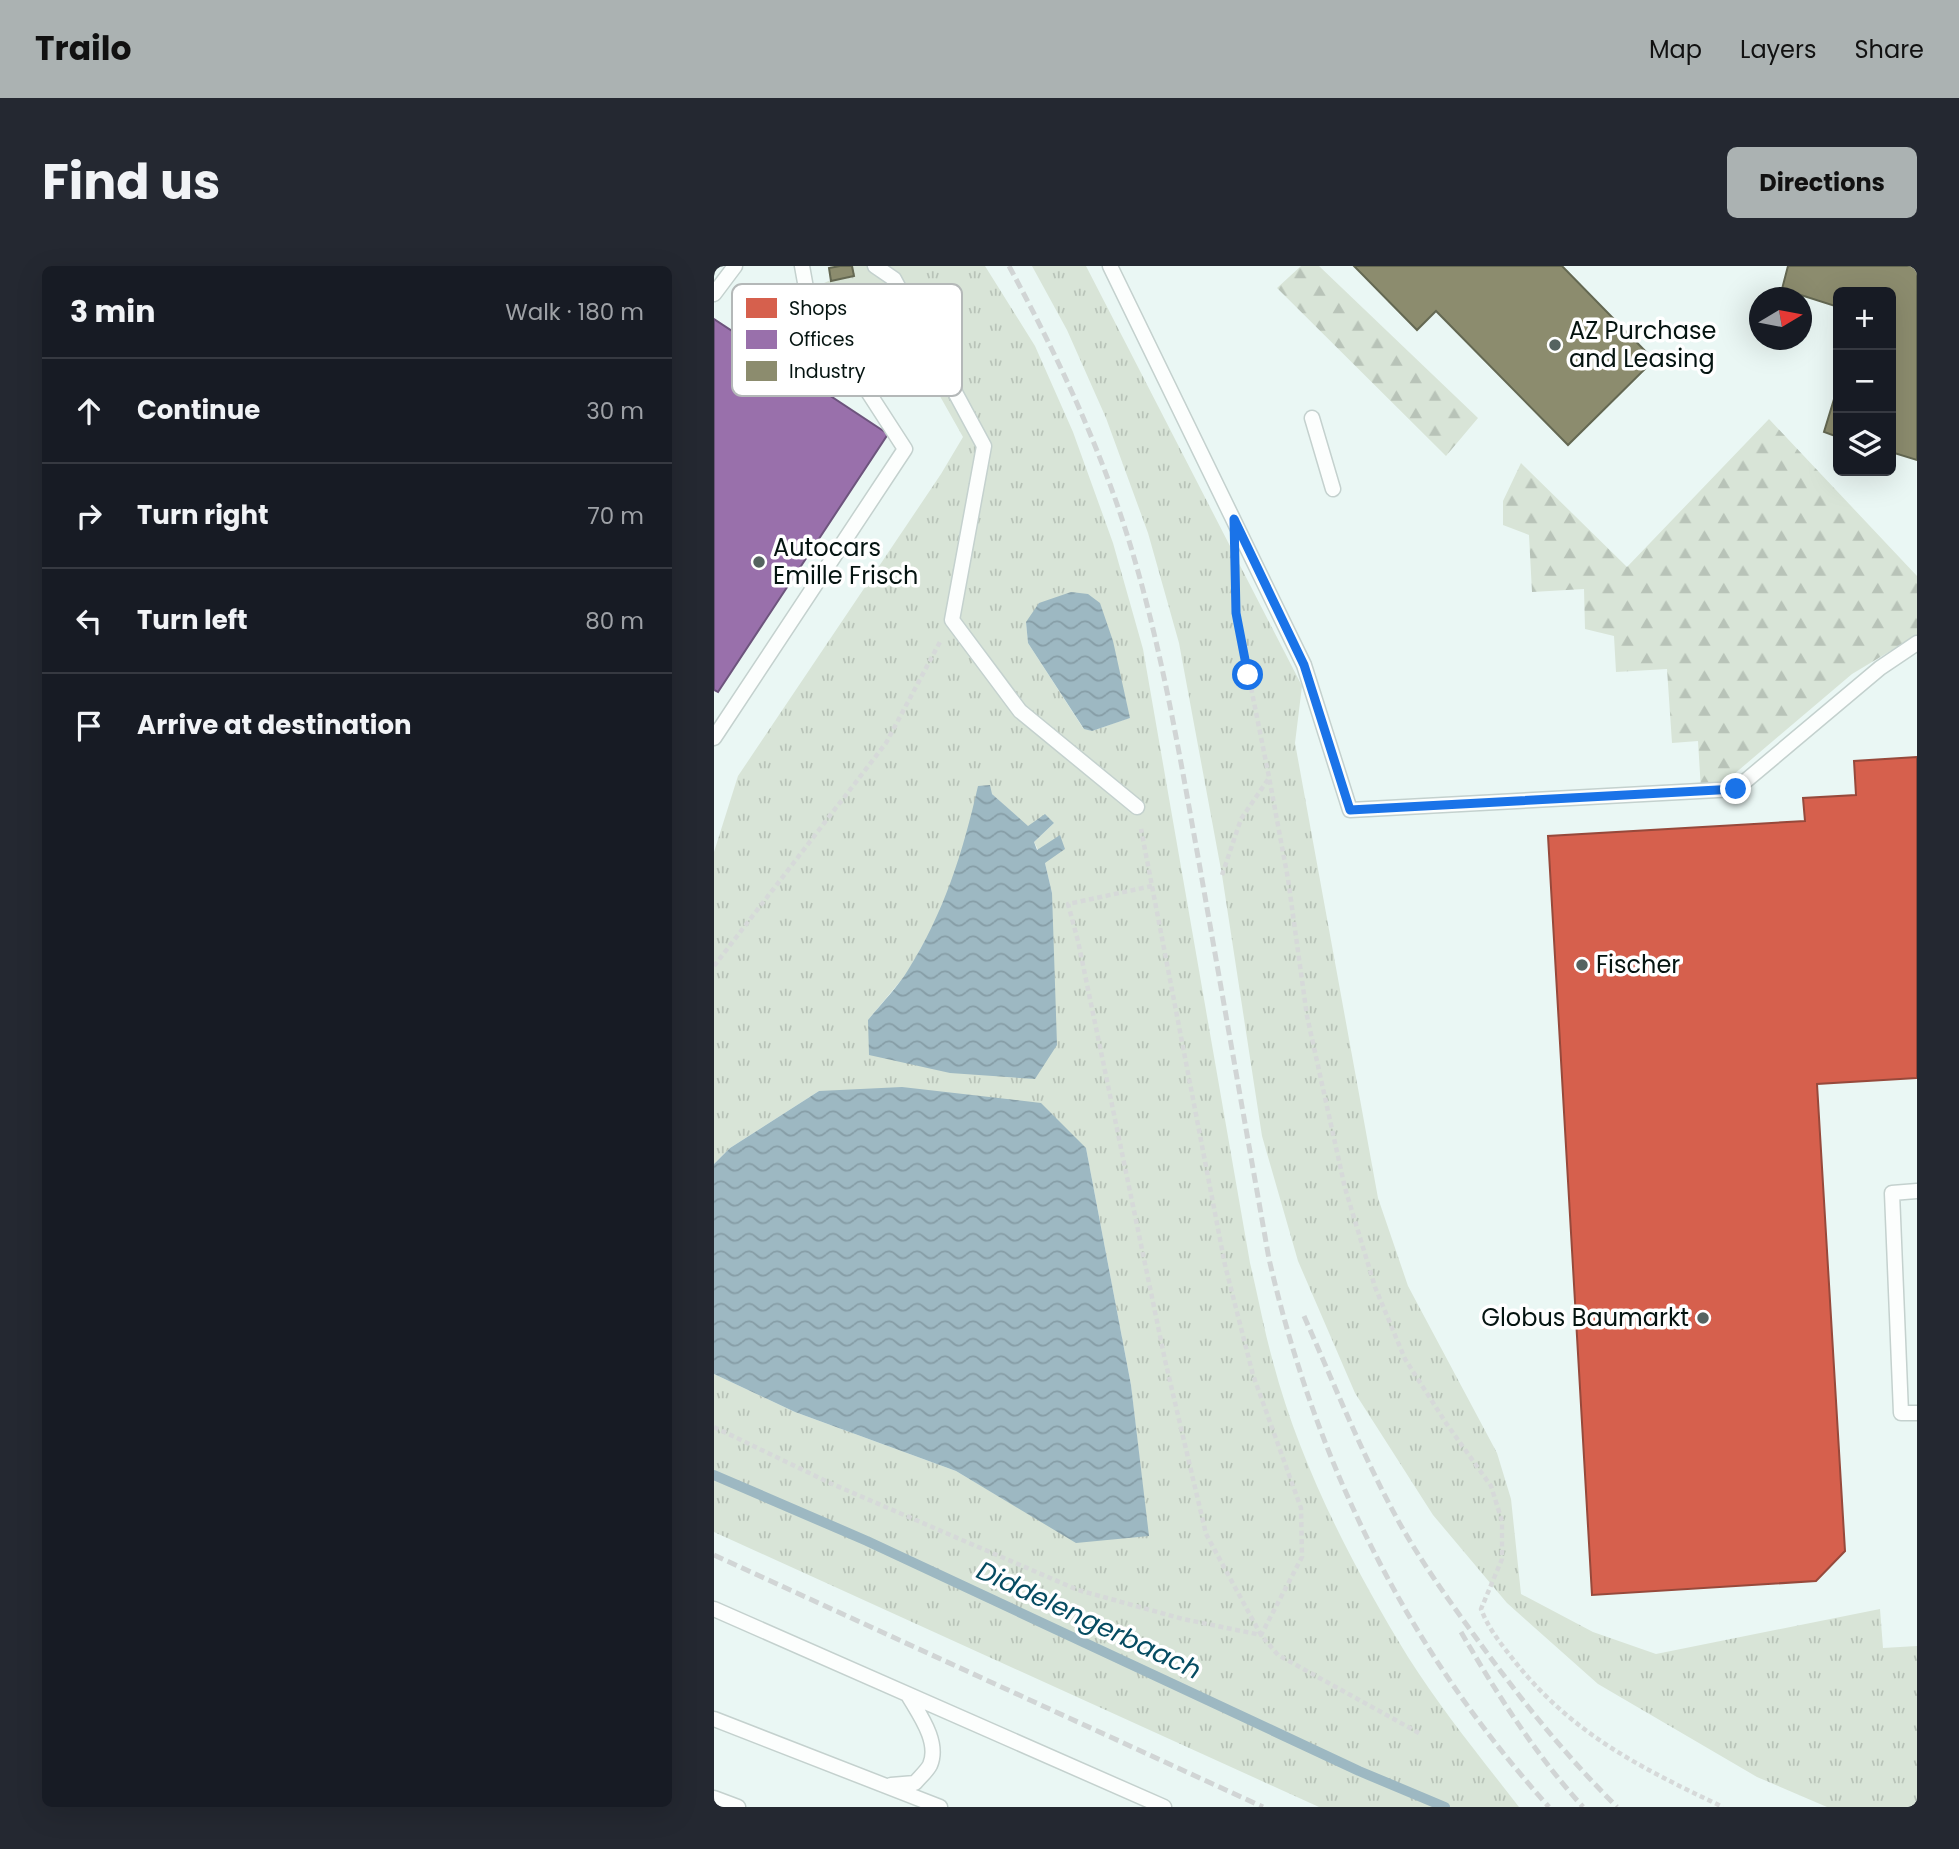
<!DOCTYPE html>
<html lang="en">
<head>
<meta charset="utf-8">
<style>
  :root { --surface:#171b24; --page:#242831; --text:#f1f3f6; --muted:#9ea1a6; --line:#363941; --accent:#abb2b2 }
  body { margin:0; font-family:Poppins,sans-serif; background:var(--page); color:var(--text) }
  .controls { position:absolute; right:21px; top:21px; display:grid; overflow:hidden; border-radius:10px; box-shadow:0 7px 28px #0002 }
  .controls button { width:63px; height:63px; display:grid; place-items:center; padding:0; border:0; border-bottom:2px solid var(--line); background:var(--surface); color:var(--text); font:35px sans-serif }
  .compass { position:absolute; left:1035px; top:21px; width:63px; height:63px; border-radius:50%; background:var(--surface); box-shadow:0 7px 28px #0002; rotate:80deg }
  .stop { position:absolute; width:21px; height:21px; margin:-16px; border:5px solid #1a73e8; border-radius:50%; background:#fff }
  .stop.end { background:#1a73e8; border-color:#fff; box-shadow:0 2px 7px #0008 }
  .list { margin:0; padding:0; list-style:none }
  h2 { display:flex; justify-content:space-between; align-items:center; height:91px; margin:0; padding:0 28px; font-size:30px }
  h2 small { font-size:23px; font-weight:400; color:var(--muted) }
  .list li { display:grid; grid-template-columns:46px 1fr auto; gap:21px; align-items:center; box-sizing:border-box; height:105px; padding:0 28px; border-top:2px solid var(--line) }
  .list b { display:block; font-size:26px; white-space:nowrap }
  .list em { font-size:23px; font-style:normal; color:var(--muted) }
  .icon { flex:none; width:38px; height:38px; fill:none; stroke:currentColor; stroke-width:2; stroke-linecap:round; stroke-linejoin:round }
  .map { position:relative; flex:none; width:1203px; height:1541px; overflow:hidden; border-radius:10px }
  header { display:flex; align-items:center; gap:42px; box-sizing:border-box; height:98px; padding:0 35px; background:var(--accent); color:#111 }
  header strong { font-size:33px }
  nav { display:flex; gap:38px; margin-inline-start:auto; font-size:24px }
  .intro { display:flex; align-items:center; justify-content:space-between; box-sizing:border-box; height:168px; padding:0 42px }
  h1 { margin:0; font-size:49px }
  .button { padding:18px 32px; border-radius:10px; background:var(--accent); color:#111; font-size:24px; font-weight:700 }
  main { display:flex; gap:42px; padding:0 42px }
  aside { flex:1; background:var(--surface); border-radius:10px; box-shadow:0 7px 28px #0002 }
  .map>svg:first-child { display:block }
</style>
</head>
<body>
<header>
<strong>Trailo</strong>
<nav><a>Map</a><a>Layers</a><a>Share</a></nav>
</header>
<div class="intro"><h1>Find us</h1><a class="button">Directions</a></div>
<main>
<aside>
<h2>3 min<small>Walk · 180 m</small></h2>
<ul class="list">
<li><svg class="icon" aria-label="ahead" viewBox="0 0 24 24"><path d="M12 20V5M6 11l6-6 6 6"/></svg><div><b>Continue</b></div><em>30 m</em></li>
<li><svg class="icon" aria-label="right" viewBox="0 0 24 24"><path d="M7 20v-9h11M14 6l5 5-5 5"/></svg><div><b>Turn right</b></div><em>70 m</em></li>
<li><svg class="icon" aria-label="left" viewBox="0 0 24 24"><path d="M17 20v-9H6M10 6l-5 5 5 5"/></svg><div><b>Turn left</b></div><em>80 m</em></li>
<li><svg class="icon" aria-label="arrive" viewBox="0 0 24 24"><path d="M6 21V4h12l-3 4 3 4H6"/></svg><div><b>Arrive at destination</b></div></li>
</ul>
</aside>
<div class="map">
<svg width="1203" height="1541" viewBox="0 0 1203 1541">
  <defs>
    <pattern id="grass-tufts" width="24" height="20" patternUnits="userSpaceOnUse" patternTransform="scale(1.75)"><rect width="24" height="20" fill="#d8e4d7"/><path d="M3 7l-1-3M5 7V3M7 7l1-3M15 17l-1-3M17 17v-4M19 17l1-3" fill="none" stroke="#b8c3b8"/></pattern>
    <pattern id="forest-firs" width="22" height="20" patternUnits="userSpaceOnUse" patternTransform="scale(1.75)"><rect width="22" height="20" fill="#d8e4d7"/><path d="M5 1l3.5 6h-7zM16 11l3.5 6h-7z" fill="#b8c3b8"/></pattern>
    <pattern id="water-waves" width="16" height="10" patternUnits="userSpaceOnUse" patternTransform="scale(1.75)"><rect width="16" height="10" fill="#9db8c2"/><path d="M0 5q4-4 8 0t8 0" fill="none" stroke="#869da6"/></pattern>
  </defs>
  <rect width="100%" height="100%" fill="#eaf7f4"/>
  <path fill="url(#grass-tufts)" fill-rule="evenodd" d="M 116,0 L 271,0 L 321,80 L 359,166 L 399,277 L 429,383 L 536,997 C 544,1030 550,1064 559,1096 C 586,1199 639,1301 694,1391 C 727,1443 767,1492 805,1541 L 605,1541 L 0,1266 L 0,1108 L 81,1146 L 242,1205 L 362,1276 L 434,1269 L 417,1119 L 372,882 L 105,825 L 16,882 L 0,898 L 0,586 L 24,510 L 227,208 L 249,171 L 192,70 L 132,22 L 114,28 L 110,17 L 117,14 ZM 312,356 L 416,451 L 415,452 L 378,465 L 369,462 L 314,377 ZM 278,528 L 314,561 L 340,557 L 320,576 L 331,597 L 338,627 L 154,754 L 193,707 L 227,646 L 252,574 Z
    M 318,0 L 372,0 L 588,420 L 581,477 L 664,932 L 694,1020 L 783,1187 L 797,1233 L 807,1328 L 879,1366 L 942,1388 L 1166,1343 L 1169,1382 L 1203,1380 L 1203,1541 L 1113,1541 L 1043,1511 L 884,1418 L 793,1337 L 719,1249 L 641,1127 L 584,995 L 548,870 L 508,609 L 465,377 L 434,267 L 392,152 L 353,64 Z"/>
  <path fill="url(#forest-firs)" d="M 587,0 L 605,0 L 764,152 L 732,190 L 563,22 Z
    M 1055,153 L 1203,310 L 1203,369 L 1138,408 L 1019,509 L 987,524 L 984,475 L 958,477 L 953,403 L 902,406 L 900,370 L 871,363 L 870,323 L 818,326 L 815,269 L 789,259 L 789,235 L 807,197 L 913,301 Z"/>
  <path fill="url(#water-waves)" d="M 357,326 L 374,328 L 386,337 L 399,375 L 416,452 L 378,465 L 370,463 L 314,377 L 312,356 L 325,337 Z
    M 276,519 L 278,528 L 314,560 L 331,548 L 340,557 L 320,576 L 323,584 L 346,569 L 351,583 L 331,597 L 338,627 L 343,779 L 321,813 L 236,807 L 155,789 L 154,754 C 167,738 183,722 194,704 C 230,647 249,586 264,520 Z
    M 188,821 L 327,837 L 372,882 L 417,1119 L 435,1270 L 362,1277 L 242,1205 L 81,1146 L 0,1108 L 0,898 L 16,882 L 105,825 Z"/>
  <path fill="#d6604d" stroke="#97493b" stroke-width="2" d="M 1203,491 L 1203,812 L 1103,818 L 1131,1285 L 1102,1315 L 878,1329 L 834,570 L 1091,555 L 1089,532 L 1142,529 L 1140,495 Z"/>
  <path fill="#9970ab" stroke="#6d547d" stroke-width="2" d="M 0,53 L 174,168 L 4,426 L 0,424 Z"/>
  <path fill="#8c8c6e" stroke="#646852" stroke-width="2" d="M 126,0 L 138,0 L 140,10 L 117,15 L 115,2 Z
    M 640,0 L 848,0 L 940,94 L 854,179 L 722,45 L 703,64 Z
    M 1074,0 L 1203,0 L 1203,194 L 1177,186 L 1177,26 L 1124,26 L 1124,41 L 1068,23 Z
    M 1124,120 L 1124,171 L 1110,166 Z"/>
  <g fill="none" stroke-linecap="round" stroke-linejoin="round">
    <path stroke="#9db8c2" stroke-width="10" d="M 0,1209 L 153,1275 L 645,1505 L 731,1541"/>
    <g stroke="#c4d1ce" stroke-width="17">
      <path id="service" d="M 161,0 L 180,13 L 270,180 L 238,354 L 306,445 L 423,541
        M 396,0 L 590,399 L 636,544 L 1022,523 L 1166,402 L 1203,377
        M 0,28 L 21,0
        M 598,152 L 619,223
        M 0,472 L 191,183 L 94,33 L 88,0
        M 1203,925 L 1178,927 L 1187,1147 L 1203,1147
        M 0,1343 L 450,1541
        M 0,1453 L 226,1541
        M 177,1519 L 201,1517 C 205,1512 213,1505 216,1499 C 226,1476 205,1448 194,1429
        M 0,1532 L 24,1541"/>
    </g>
    <path stroke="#d6d9d9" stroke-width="4.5" stroke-dasharray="5 3.5" stroke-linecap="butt" d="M 521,313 L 522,347 L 555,511 L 574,613 L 593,750 L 631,922 L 661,1021 L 691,1093 L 732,1157 L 777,1220 L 788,1255 L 788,1293 L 767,1343 C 775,1364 788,1379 802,1397 C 860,1469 927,1502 1009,1541
      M 508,609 L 527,553 L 555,512
      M 438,620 L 354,638 L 364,675 L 451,1094 L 492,1268 L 547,1369 L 564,1389 L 705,1467
      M 0,700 L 172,477 L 227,374
      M 0,1161 L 116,1217 L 364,1324 L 469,1353 L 547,1369 L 588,1291 L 587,1242 L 539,1109 L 511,999 L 427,563"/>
    <use href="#service" stroke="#fcfefd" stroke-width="14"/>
    <path stroke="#d1d5d5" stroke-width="5" stroke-dasharray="10 5" stroke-linecap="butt" d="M 295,0 C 337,78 375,157 404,241 C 444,358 464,480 486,602 C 509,733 532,863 555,993 C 603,1200 693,1383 835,1541
      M 590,1050 C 621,1120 649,1191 686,1258 C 708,1297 734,1333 760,1369 C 804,1430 850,1488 903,1541
      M 0,1289 L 549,1541
      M 747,1366 C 783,1428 821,1488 869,1541"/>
  </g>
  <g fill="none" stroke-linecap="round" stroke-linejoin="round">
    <path stroke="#1a73e8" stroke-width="9" d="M 534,409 L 522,347 L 520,253 L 590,399 L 636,544 L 1022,523"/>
  </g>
  <g fill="#556360" stroke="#fff" stroke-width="2.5">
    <circle cx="841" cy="79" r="7"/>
    <circle cx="45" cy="296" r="7"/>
    <circle cx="868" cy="699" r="7"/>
    <circle cx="989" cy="1052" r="7"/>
  </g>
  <g text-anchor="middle" stroke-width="7" stroke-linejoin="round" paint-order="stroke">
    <g font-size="24" fill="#051411" stroke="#fff" text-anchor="start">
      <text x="855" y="73">AZ Purchase<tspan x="855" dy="28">and Leasing</tspan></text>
      <text x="59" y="290">Autocars<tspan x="59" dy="28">Emille Frisch</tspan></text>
      <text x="882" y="707">Fischer</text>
      <text x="975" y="1060" text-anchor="end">Globus Baumarkt</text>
    </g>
    <g font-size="26" font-style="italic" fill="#064c62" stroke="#fff">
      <text transform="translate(375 1354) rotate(25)" y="9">Diddelengerbaach</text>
    </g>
  </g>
  <rect x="18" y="18" width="230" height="112" rx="10" fill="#fff" stroke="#b4b8b8" stroke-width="2"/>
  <rect x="32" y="32" width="31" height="20" fill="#d6604d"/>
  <rect x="32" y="64" width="31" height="19" fill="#9970ab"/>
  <rect x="32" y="95" width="31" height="20" fill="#8c8c6e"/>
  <g font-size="19" fill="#051411">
    <text x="75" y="49">Shops</text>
    <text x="75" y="80">Offices</text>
    <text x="75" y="112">Industry</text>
  </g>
</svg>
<div class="controls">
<button>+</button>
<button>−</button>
<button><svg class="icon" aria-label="layers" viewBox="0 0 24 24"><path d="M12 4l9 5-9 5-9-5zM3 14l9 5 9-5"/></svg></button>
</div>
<svg class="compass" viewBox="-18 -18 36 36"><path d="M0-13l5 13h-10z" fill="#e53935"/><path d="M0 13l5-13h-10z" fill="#9ea1a6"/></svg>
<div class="stop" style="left:534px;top:409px"></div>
<div class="stop end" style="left:1022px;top:523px"></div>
</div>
</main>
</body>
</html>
